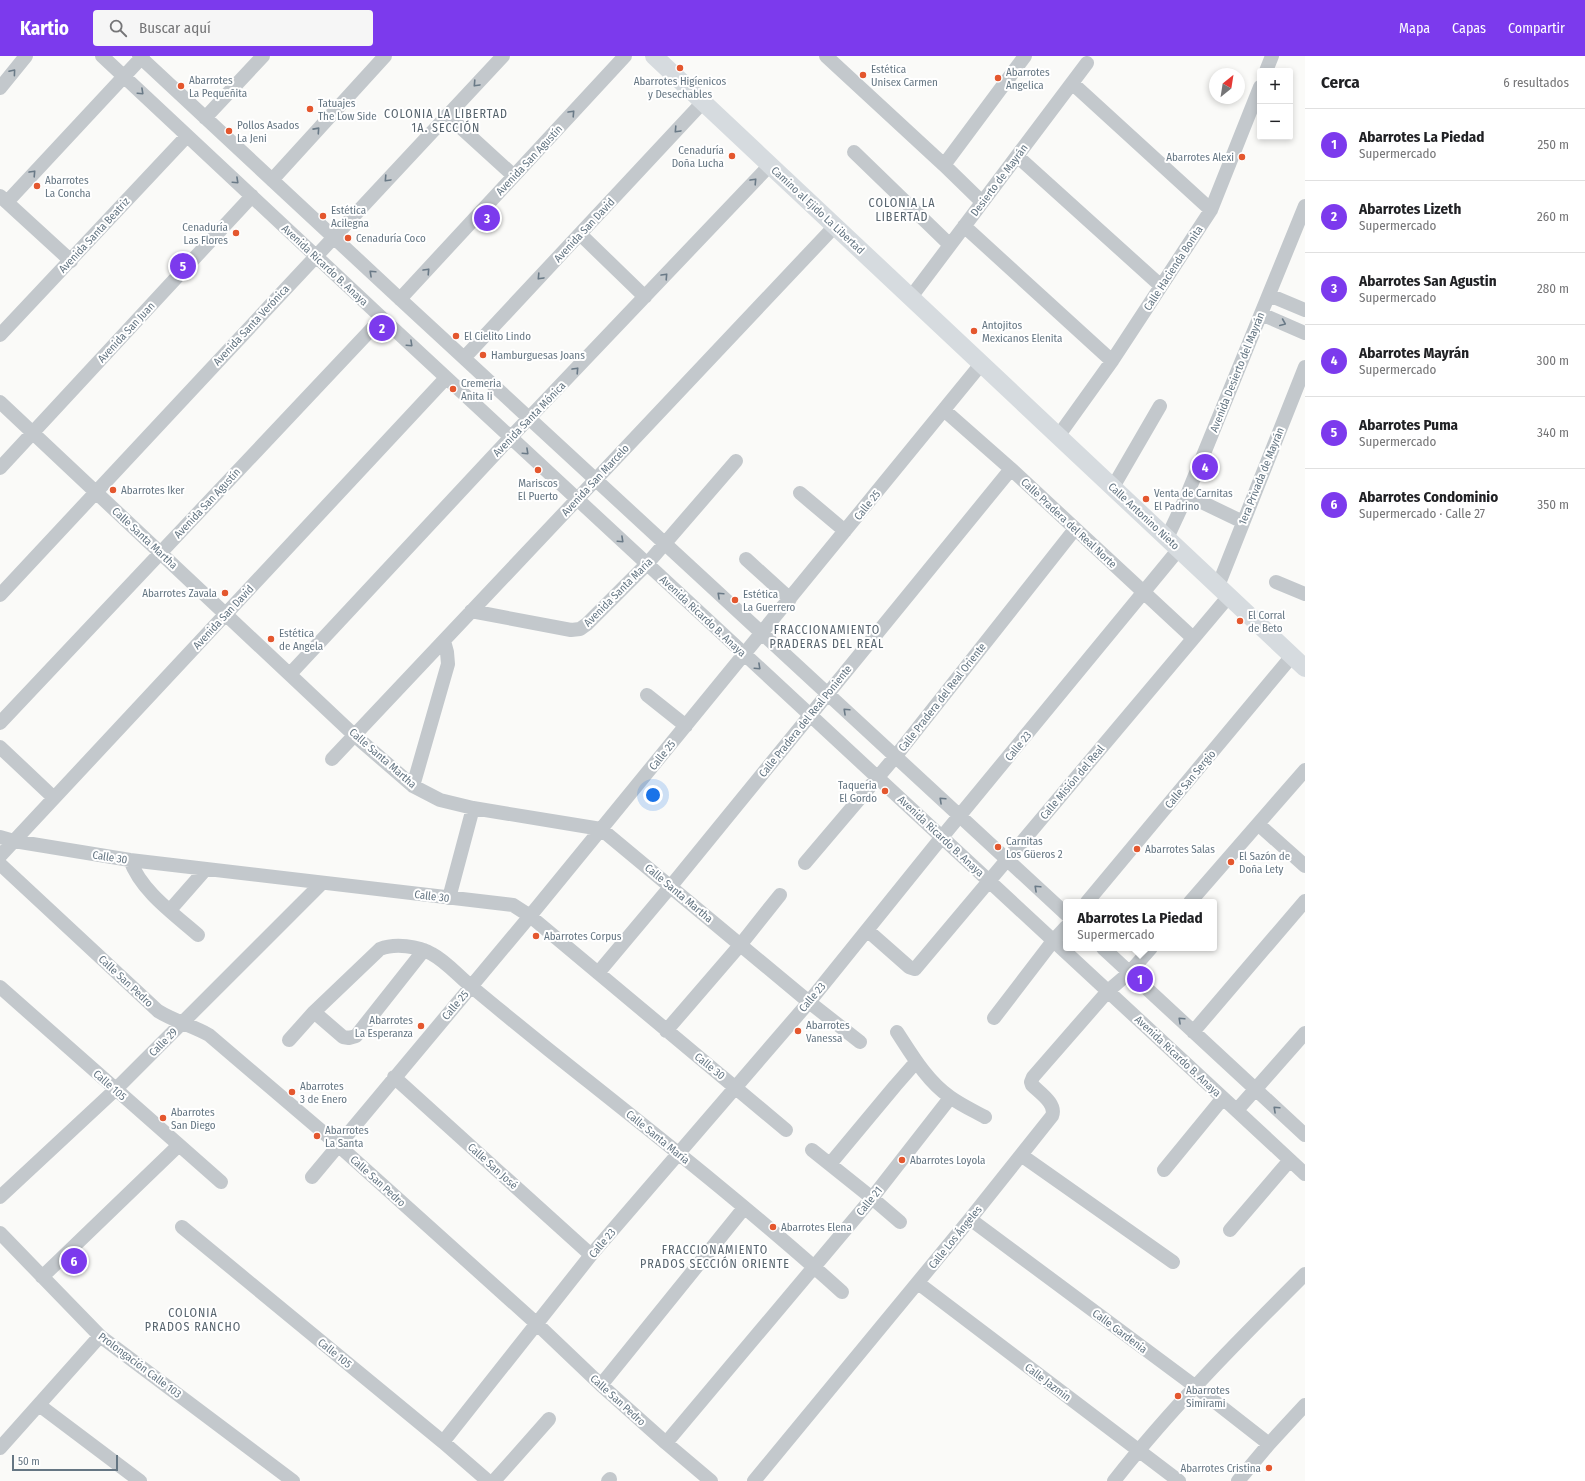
<!DOCTYPE html>
<html lang="es">
<head>
<meta charset="utf-8">
<style>
  :root { --surface:#fff; --page:#f6f6f6; --text:#202124; --muted:#757577; --line:#e0e0e0; --accent:#7c3aed }
  body { margin:0; font-family:"Fira Sans Condensed",sans-serif; background:var(--page); color:var(--text) }
  .controls { position:absolute; right:12px; top:12px; display:grid; overflow:hidden; border-radius:4px; box-shadow:0 2px 6px #0003 }
  .controls button { width:36px; height:36px; display:grid; place-items:center; padding:0; border:0; border-bottom:1px solid var(--line); background:var(--surface); color:var(--text); font:20px sans-serif }
  .compass { position:absolute; left:1209px; top:12px; width:36px; height:36px; border-radius:50%; background:var(--surface); box-shadow:0 2px 6px #0003; rotate:30deg }
  .scale { position:absolute; left:12px; bottom:10px; width:106px; box-sizing:border-box; padding-left:4px; border:2px solid #657683; border-top:0; font-size:11px; line-height:14px; white-space:nowrap; color:#657683; -webkit-text-stroke:3px #fff; paint-order:stroke }
  .you { position:absolute; left:653px; top:739px; width:14px; height:14px; margin:-10px; border:3px solid #fff; border-radius:50%; background:#1a73e8; box-shadow:0 0 0 6px #1a73e833 }
  .badge { display:grid; place-items:center; width:26px; height:26px; border-radius:50%; background:var(--accent); color:#fff; font-size:13px; font-weight:700 }
  .pin { position:absolute; translate:-50% -50%; border:2px solid #fff; box-shadow:0 1px 4px #0006 }
  .popup { position:absolute; left:1063px; top:843px; width:154px; height:52px; box-sizing:border-box; display:grid; place-content:center; border-radius:4px; background:var(--surface); filter:drop-shadow(0 1px 3px #0005); font-size:13px; white-space:nowrap; color:var(--muted) }
  .popup b { font-size:15px; color:var(--text) }
  .popup::after { content:''; position:absolute; left:50%; top:100%; margin-left:-8px; border:8px solid transparent; border-top-color:var(--surface) }
  .list { margin:0; padding:0; list-style:none }
  h2 { display:flex; justify-content:space-between; align-items:center; height:52px; margin:0; padding:0 16px; font-size:17px }
  h2 small { font-size:13px; font-weight:400; color:var(--muted) }
  .list li { display:grid; grid-template-columns:26px 1fr auto; gap:12px; align-items:center; box-sizing:border-box; height:72px; padding:0 16px; border-top:1px solid var(--line) }
  .list b { display:block; font-size:15px; white-space:nowrap }
  .list p { margin:0; font-size:13px; white-space:nowrap; color:var(--muted) }
  .list em { font-size:13px; font-style:normal; color:var(--muted) }
  .icon { flex:none; width:22px; height:22px; fill:none; stroke:currentColor; stroke-width:2; stroke-linecap:round; stroke-linejoin:round }
  .map { position:relative; flex:none; width:1305px; height:1425px; overflow:hidden }
  header { display:flex; align-items:center; gap:24px; box-sizing:border-box; height:56px; padding:0 20px; background:var(--accent); color:#fff }
  header strong { font-size:19px }
  nav { display:flex; gap:22px; margin-inline-start:auto; font-size:14px }
  .search { width:280px; height:36px; background:var(--page); display:flex; align-items:center; gap:10px; box-sizing:border-box; padding:0 14px; border-radius:4px; color:var(--muted); font-size:15px }
  main { display:flex }
  aside { flex:1; background:var(--surface) }
  .map>svg:first-child { display:block }
</style>
</head>
<body>
<header>
<strong>Kartio</strong>
<div class="search"><svg class="icon" aria-label="search" viewBox="0 0 24 24"><circle cx="10" cy="10" r="6"/><path d="M15 15l6 6"/></svg>Buscar aquí</div>
<nav><a>Mapa</a><a>Capas</a><a>Compartir</a></nav>
</header>
<main>
<div class="map">
<svg width="1305" height="1425" viewBox="0 0 1305 1425">
  <rect width="100%" height="100%" fill="#fafaf8"/>
  <g fill="none" stroke-linecap="round" stroke-linejoin="round">
    <path stroke="#c3c8cc" stroke-width="14" d="M 102,0 L 382,262 L 1305,1118
      M 139,0 L 400,243 L 1066,858
      M 826,0 L 944,109 L 982,146
      M 1266,15 L 1272,0
      M 1072,27 L 1211,154
      M 0,32 L 26,0
      M 447,59 L 514,120
      M 205,62 L 263,0
      M 854,96 L 950,189
      M 1017,100 L 1161,230
      M 944,109 L 1025,0
      M 272,124 L 385,0
      M 0,140 L 71,205
      M 7,146 L 143,0
      M 964,170 L 1112,305
      M 580,178 L 645,241
      M 1269,239 L 1305,254
      M 911,241 L 1087,7
      M 400,243 L 625,0
      M 1261,258 L 1305,277
      M 0,279 L 187,80
      M 464,302 L 703,46
      M 0,346 L 354,679 L 413,730 L 440,744 L 473,752 L 601,773 L 809,946 L 860,986
      M 944,354 L 1011,413 L 1193,582
      M 1059,379 L 1112,305 L 1211,154 L 1260,31
      M 0,412 L 252,140
      M 1113,431 L 1160,350
      M 800,437 L 845,475
      M 1187,439 L 1243,466
      M 1167,482 L 1187,439 L 1305,150
      M 746,503 L 790,543
      M 1276,526 L 1305,538
      M 1218,530 L 1305,311
      M 0,539 L 503,0
      M 471,555 L 571,574 L 580,573 L 587,568 L 647,508 L 736,405
      M 290,618 L 511,381 L 770,109
      M 647,639 L 686,670
      M 0,667 L 382,262
      M 0,691 L 54,742
      M 332,703 L 835,170
      M 413,730 L 448,608 L 447,596 L 444,585
      M 1258,768 L 1305,810
      M 0,781 L 14,785 L 130,804 L 513,849 L 530,860 L 786,1074
      M 0,800 L 446,322
      M 130,804 C 141,835 174,858 198,879
      M 805,807 L 895,701 L 1075,473
      M 0,808 L 158,955 C 174,965 193,970 209,979 L 338,1089 L 537,1268 L 601,1329 L 666,1387 L 711,1425
      M 449,842 L 473,752
      M 1087,846 L 1292,600
      M 1190,846 L 1305,714
      M 170,854 L 206,813
      M 867,874 L 909,911 L 915,913 L 1229,540
      M 1103,892 L 1305,1079
      M 598,917 L 671,830 L 1011,413
      M 0,931 L 221,1126
      M 314,956 L 343,981 L 349,982 L 356,980 L 424,894
      M 994,962 L 1053,885 L 1066,871
      M 666,975 L 741,888 L 780,839
      M 897,976 C 912,999 927,1025 950,1041 C 961,1049 974,1055 985,1061
      M 1193,976 L 1305,845
      M 289,984 L 314,956 L 380,893 C 395,887 418,890 432,898 C 447,906 459,921 472,931 C 497,952 523,973 549,994 C 648,1073 748,1151 842,1236
      M 394,1021 L 591,1199
      M 1237,1054 L 1305,977
      M 812,1094 L 872,1142 L 900,1166
      M 1021,1099 L 1173,1206
      M 830,1108 L 895,1030 L 916,1006
      M 1164,1114 L 1223,1042
      M 312,1121 L 530,860 L 982,307
      M 0,1141 L 115,1034 L 322,827
      M 970,1163 L 1196,1331 L 1269,1388
      M 182,1171 L 443,1386 L 488,1425
      M 1230,1174 L 1290,1104
      M 0,1177 L 100,1280 L 293,1425
      M 42,1221 L 179,1089
      M 918,1227 L 1179,1425
      M 601,1329 L 744,1152
      M 39,1349 L 140,1425
      M 443,1386 L 591,1199 L 809,946 L 942,781 L 1179,493
      M 666,1387 L 872,1142 L 950,1042
      M 0,1392 L 100,1280
      M 494,1425 L 549,1363
      M 608,1425 L 610,1423
      M 754,1425 L 970,1163 L 1052,1060 C 1057,1048 1040,1037 1032,1029 L 1031,1026 L 1033,1021 L 1108,935 L 1129,917 L 1151,892
      M 1114,1425 C 1171,1352 1240,1283 1305,1218
      M 1238,1425 L 1269,1388 L 1305,1349"/>
    <path stroke="#d6dbdf" stroke-width="18" d="M 654,0 L 1305,612"/>
  </g>
  <defs><path id="oneway-chevron" d="M-2-3.5L2.5 0L-2 3.5" fill="none" stroke-width="1.6" stroke-linecap="round" stroke-linejoin="round"/></defs>
  <g stroke="#6a7a87">
    <use href="#oneway-chevron" transform="translate(13 16) rotate(-50)"/>
    <use href="#oneway-chevron" transform="translate(476 28) rotate(133)"/>
    <use href="#oneway-chevron" transform="translate(141 36) rotate(43)"/>
    <use href="#oneway-chevron" transform="translate(572 57) rotate(-47)"/>
    <use href="#oneway-chevron" transform="translate(317 74) rotate(-48)"/>
    <use href="#oneway-chevron" transform="translate(677 74) rotate(133)"/>
    <use href="#oneway-chevron" transform="translate(33 117) rotate(-47)"/>
    <use href="#oneway-chevron" transform="translate(387 123) rotate(133)"/>
    <use href="#oneway-chevron" transform="translate(236 125) rotate(43)"/>
    <use href="#oneway-chevron" transform="translate(754 125) rotate(-47)"/>
    <use href="#oneway-chevron" transform="translate(427 215) rotate(-47)"/>
    <use href="#oneway-chevron" transform="translate(372 217) rotate(-137)"/>
    <use href="#oneway-chevron" transform="translate(665 220) rotate(-47)"/>
    <use href="#oneway-chevron" transform="translate(540 221) rotate(133)"/>
    <use href="#oneway-chevron" transform="translate(1283 267) rotate(23)"/>
    <use href="#oneway-chevron" transform="translate(410 288) rotate(43)"/>
    <use href="#oneway-chevron" transform="translate(576 314) rotate(-47)"/>
    <use href="#oneway-chevron" transform="translate(526 396) rotate(43)"/>
    <use href="#oneway-chevron" transform="translate(621 484) rotate(43)"/>
    <use href="#oneway-chevron" transform="translate(720 539) rotate(-137)"/>
    <use href="#oneway-chevron" transform="translate(758 611) rotate(43)"/>
    <use href="#oneway-chevron" transform="translate(846 655) rotate(-137)"/>
    <use href="#oneway-chevron" transform="translate(942 744) rotate(-137)"/>
    <use href="#oneway-chevron" transform="translate(1037 832) rotate(-137)"/>
    <use href="#oneway-chevron" transform="translate(1181 964) rotate(-137)"/>
    <use href="#oneway-chevron" transform="translate(1276 1053) rotate(-137)"/>
  </g>
  <g fill="#e4572e" stroke="#fff" stroke-width="1.5">
    <circle cx="680" cy="12" r="4"/>
    <circle cx="863" cy="19" r="4"/>
    <circle cx="998" cy="22" r="4"/>
    <circle cx="181" cy="30" r="4"/>
    <circle cx="310" cy="53" r="4"/>
    <circle cx="229" cy="75" r="4"/>
    <circle cx="732" cy="100" r="4"/>
    <circle cx="1242" cy="101" r="4"/>
    <circle cx="37" cy="130" r="4"/>
    <circle cx="323" cy="160" r="4"/>
    <circle cx="236" cy="177" r="4"/>
    <circle cx="348" cy="182" r="4"/>
    <circle cx="974" cy="275" r="4"/>
    <circle cx="456" cy="280" r="4"/>
    <circle cx="483" cy="299" r="4"/>
    <circle cx="453" cy="333" r="4"/>
    <circle cx="538" cy="414" r="4"/>
    <circle cx="113" cy="434" r="4"/>
    <circle cx="1146" cy="443" r="4"/>
    <circle cx="225" cy="537" r="4"/>
    <circle cx="735" cy="544" r="4"/>
    <circle cx="1240" cy="565" r="4"/>
    <circle cx="271" cy="583" r="4"/>
    <circle cx="885" cy="735" r="4"/>
    <circle cx="998" cy="791" r="4"/>
    <circle cx="1137" cy="793" r="4"/>
    <circle cx="1231" cy="806" r="4"/>
    <circle cx="536" cy="880" r="4"/>
    <circle cx="421" cy="970" r="4"/>
    <circle cx="798" cy="975" r="4"/>
    <circle cx="292" cy="1036" r="4"/>
    <circle cx="163" cy="1062" r="4"/>
    <circle cx="317" cy="1080" r="4"/>
    <circle cx="902" cy="1104" r="4"/>
    <circle cx="773" cy="1171" r="4"/>
    <circle cx="1178" cy="1340" r="4"/>
    <circle cx="1269" cy="1412" r="4"/>
  </g>
  <g text-anchor="middle" stroke-width="4" stroke-linejoin="round" paint-order="stroke">
    <g font-size="11" fill="#657683" stroke="#fff" text-anchor="start">
      <text x="871" y="17">Estética<tspan x="871" dy="13">Unisex Carmen</tspan></text>
      <text x="1006" y="20">Abarrotes<tspan x="1006" dy="13">Angelica</tspan></text>
      <text x="189" y="28">Abarrotes<tspan x="189" dy="13">La Pequeñita</tspan></text>
      <text x="680" y="29" text-anchor="middle">Abarrotes Higíenicos<tspan x="680" dy="13">y Desechables</tspan></text>
      <text x="318" y="51">Tatuajes<tspan x="318" dy="13">The Low Side</tspan></text>
      <text x="237" y="73">Pollos Asados<tspan x="237" dy="13">La Jeni</tspan></text>
      <text x="724" y="98" text-anchor="end">Cenaduría<tspan x="724" dy="13">Doña Lucha</tspan></text>
      <text x="1234" y="105" text-anchor="end">Abarrotes Alexi</text>
      <text x="45" y="128">Abarrotes<tspan x="45" dy="13">La Concha</tspan></text>
      <text x="331" y="158">Estética<tspan x="331" dy="13">Acilegna</tspan></text>
      <text x="228" y="175" text-anchor="end">Cenaduría<tspan x="228" dy="13">Las Flores</tspan></text>
      <text x="356" y="186">Cenaduría Coco</text>
      <text x="982" y="273">Antojitos<tspan x="982" dy="13">Mexicanos Elenita</tspan></text>
      <text x="464" y="284">El Cielito Lindo</text>
      <text x="491" y="303">Hamburguesas Joans</text>
      <text x="461" y="331">Cremeria<tspan x="461" dy="13">Anita Ii</tspan></text>
      <text x="538" y="431" text-anchor="middle">Mariscos<tspan x="538" dy="13">El Puerto</tspan></text>
      <text x="121" y="438">Abarrotes Iker</text>
      <text x="1154" y="441">Venta de Carnitas<tspan x="1154" dy="13">El Padrino</tspan></text>
      <text x="217" y="541" text-anchor="end">Abarrotes Zavala</text>
      <text x="743" y="542">Estética<tspan x="743" dy="13">La Guerrero</tspan></text>
      <text x="1248" y="563">El Corral<tspan x="1248" dy="13">de Beto</tspan></text>
      <text x="279" y="581">Estética<tspan x="279" dy="13">de Angela</tspan></text>
      <text x="877" y="733" text-anchor="end">Taqueria<tspan x="877" dy="13">El Gordo</tspan></text>
      <text x="1006" y="789">Carnitas<tspan x="1006" dy="13">Los Güeros 2</tspan></text>
      <text x="1145" y="797">Abarrotes Salas</text>
      <text x="1239" y="804">El Sazón de<tspan x="1239" dy="13">Doña Lety</tspan></text>
      <text x="544" y="884">Abarrotes Corpus</text>
      <text x="413" y="968" text-anchor="end">Abarrotes<tspan x="413" dy="13">La Esperanza</tspan></text>
      <text x="806" y="973">Abarrotes<tspan x="806" dy="13">Vanessa</tspan></text>
      <text x="300" y="1034">Abarrotes<tspan x="300" dy="13">3 de Enero</tspan></text>
      <text x="171" y="1060">Abarrotes<tspan x="171" dy="13">San Diego</tspan></text>
      <text x="325" y="1078">Abarrotes<tspan x="325" dy="13">La Santa</tspan></text>
      <text x="910" y="1108">Abarrotes Loyola</text>
      <text x="781" y="1175">Abarrotes Elena</text>
      <text x="1186" y="1338">Abarrotes<tspan x="1186" dy="13">Simirami</tspan></text>
      <text x="1261" y="1416" text-anchor="end">Abarrotes Cristina</text>
    </g>
    <g font-size="11" fill="#657683" stroke="#fff">
      <text transform="translate(529 104) rotate(-47)" y="4">Avenida San Agustín</text>
      <text transform="translate(999 124) rotate(-53)" y="4">Desierto de Mayrán</text>
      <text transform="translate(818 154) rotate(43)" y="4">Camino al Ejido La Libertad</text>
      <text transform="translate(584 174) rotate(-47)" y="4">Avenida San David</text>
      <text transform="translate(94 179) rotate(-47)" y="4">Avenida Santa Beatriz</text>
      <text transform="translate(325 209) rotate(43)" y="4">Avenida Ricardo B. Anaya</text>
      <text transform="translate(1173 212) rotate(-57)" y="4">Calle Hacienda Bonita</text>
      <text transform="translate(251 269) rotate(-47)" y="4">Avenida Santa Verónica</text>
      <text transform="translate(126 276) rotate(-47)" y="4">Avenida San Juan</text>
      <text transform="translate(1237 316) rotate(-68)" y="4">Avenida Desierto del Mayrán</text>
      <text transform="translate(529 363) rotate(-46)" y="4">Avenida Santa Mónica</text>
      <text transform="translate(1261 420) rotate(-68)" y="4">1era Privada de Mayrán</text>
      <text transform="translate(595 424) rotate(-47)" y="4">Avenida San Marcelo</text>
      <text transform="translate(207 447) rotate(-47)" y="4">Avenida San Agustín</text>
      <text transform="translate(867 449) rotate(-51)" y="4">Calle 25</text>
      <text transform="translate(1144 460) rotate(43)" y="4">Calle Antonino Nieto</text>
      <text transform="translate(1069 467) rotate(43)" y="4">Calle Pradera del Real Norte</text>
      <text transform="translate(145 482) rotate(43)" y="4">Calle Santa Martha</text>
      <text transform="translate(618 536) rotate(-45)" y="4">Avenida Santa María</text>
      <text transform="translate(703 560) rotate(43)" y="4">Avenida Ricardo B. Anaya</text>
      <text transform="translate(223 561) rotate(-47)" y="4">Avenida San David</text>
      <text transform="translate(942 641) rotate(-52)" y="4">Calle Pradera del Real Oriente</text>
      <text transform="translate(805 665) rotate(-51)" y="4">Calle Pradera del Real Poniente</text>
      <text transform="translate(1018 690) rotate(-51)" y="4">Calle 23</text>
      <text transform="translate(662 699) rotate(-51)" y="4">Calle 25</text>
      <text transform="translate(383 702) rotate(41)" y="4">Calle Santa Martha</text>
      <text transform="translate(1190 723) rotate(-50)" y="4">Calle San Sergio</text>
      <text transform="translate(1072 726) rotate(-50)" y="4">Calle Misión del Real</text>
      <text transform="translate(941 780) rotate(43)" y="4">Avenida Ricardo B. Anaya</text>
      <text transform="translate(110 801) rotate(9)" y="4">Calle 30</text>
      <text transform="translate(679 837) rotate(40)" y="4">Calle Santa Martha</text>
      <text transform="translate(432 840) rotate(7)" y="4">Calle 30</text>
      <text transform="translate(126 925) rotate(43)" y="4">Calle San Pedro</text>
      <text transform="translate(812 941) rotate(-50)" y="4">Calle 23</text>
      <text transform="translate(455 949) rotate(-50)" y="4">Calle 25</text>
      <text transform="translate(163 986) rotate(-45)" y="4">Calle 29</text>
      <text transform="translate(1178 1000) rotate(43)" y="4">Avenida Ricardo B. Anaya</text>
      <text transform="translate(710 1010) rotate(39)" y="4">Calle 30</text>
      <text transform="translate(110 1029) rotate(41)" y="4">Calle 105</text>
      <text transform="translate(658 1081) rotate(39)" y="4">Calle Santa María</text>
      <text transform="translate(493 1110) rotate(42)" y="4">Calle San José</text>
      <text transform="translate(378 1125) rotate(42)" y="4">Calle San Pedro</text>
      <text transform="translate(869 1145) rotate(-51)" y="4">Calle 21</text>
      <text transform="translate(955 1181) rotate(-51)" y="4">Calle Los Ángeles</text>
      <text transform="translate(602 1187) rotate(-50)" y="4">Calle 23</text>
      <text transform="translate(1120 1275) rotate(37)" y="4">Calle Gardenia</text>
      <text transform="translate(335 1297) rotate(39)" y="4">Calle 105</text>
      <text transform="translate(140 1309) rotate(37)" y="4">Prolongación Calle 103</text>
      <text transform="translate(1048 1326) rotate(37)" y="4">Calle Jazmín</text>
      <text transform="translate(618 1344) rotate(42)" y="4">Calle San Pedro</text>
    </g>
    <g font-size="12" letter-spacing="1" fill="#57646e" stroke="#fff">
      <text x="446" y="62">COLONIA LA LIBERTAD<tspan x="446" dy="14">1A. SECCIÓN</tspan></text>
      <text x="902" y="151">COLONIA LA<tspan x="902" dy="14">LIBERTAD</tspan></text>
      <text x="827" y="578">FRACCIONAMIENTO<tspan x="827" dy="14">PRADERAS DEL REAL</tspan></text>
      <text x="715" y="1198">FRACCIONAMIENTO<tspan x="715" dy="14">PRADOS SECCIÓN ORIENTE</tspan></text>
      <text x="193" y="1261">COLONIA<tspan x="193" dy="14">PRADOS RANCHO</tspan></text>
    </g>
  </g>
</svg>
<div class="controls">
<button>+</button>
<button>−</button>
</div>
<svg class="compass" viewBox="-18 -18 36 36"><path d="M0-13l5 13h-10z" fill="#e53935"/><path d="M0 13l5-13h-10z" fill="#757577"/></svg>
<div class="scale">50 m</div>
<div class="you"></div>
<div class="pin badge" style="left:1140px;top:923px">1</div>
<div class="popup"><b>Abarrotes La Piedad</b>Supermercado</div>
<div class="pin badge" style="left:382px;top:272px">2</div>
<div class="pin badge" style="left:487px;top:162px">3</div>
<div class="pin badge" style="left:1205px;top:411px">4</div>
<div class="pin badge" style="left:183px;top:210px">5</div>
<div class="pin badge" style="left:74px;top:1205px">6</div>
</div>
<aside>
<h2>Cerca<small>6 resultados</small></h2>
<ul class="list">
<li><span class="badge">1</span><div><b>Abarrotes La Piedad</b><p>Supermercado</p></div><em>250 m</em></li>
<li><span class="badge">2</span><div><b>Abarrotes Lizeth</b><p>Supermercado</p></div><em>260 m</em></li>
<li><span class="badge">3</span><div><b>Abarrotes San Agustin</b><p>Supermercado</p></div><em>280 m</em></li>
<li><span class="badge">4</span><div><b>Abarrotes Mayrán</b><p>Supermercado</p></div><em>300 m</em></li>
<li><span class="badge">5</span><div><b>Abarrotes Puma</b><p>Supermercado</p></div><em>340 m</em></li>
<li><span class="badge">6</span><div><b>Abarrotes Condominio</b><p>Supermercado · Calle 27</p></div><em>350 m</em></li>
</ul>
</aside>
</main>
</body>
</html>
